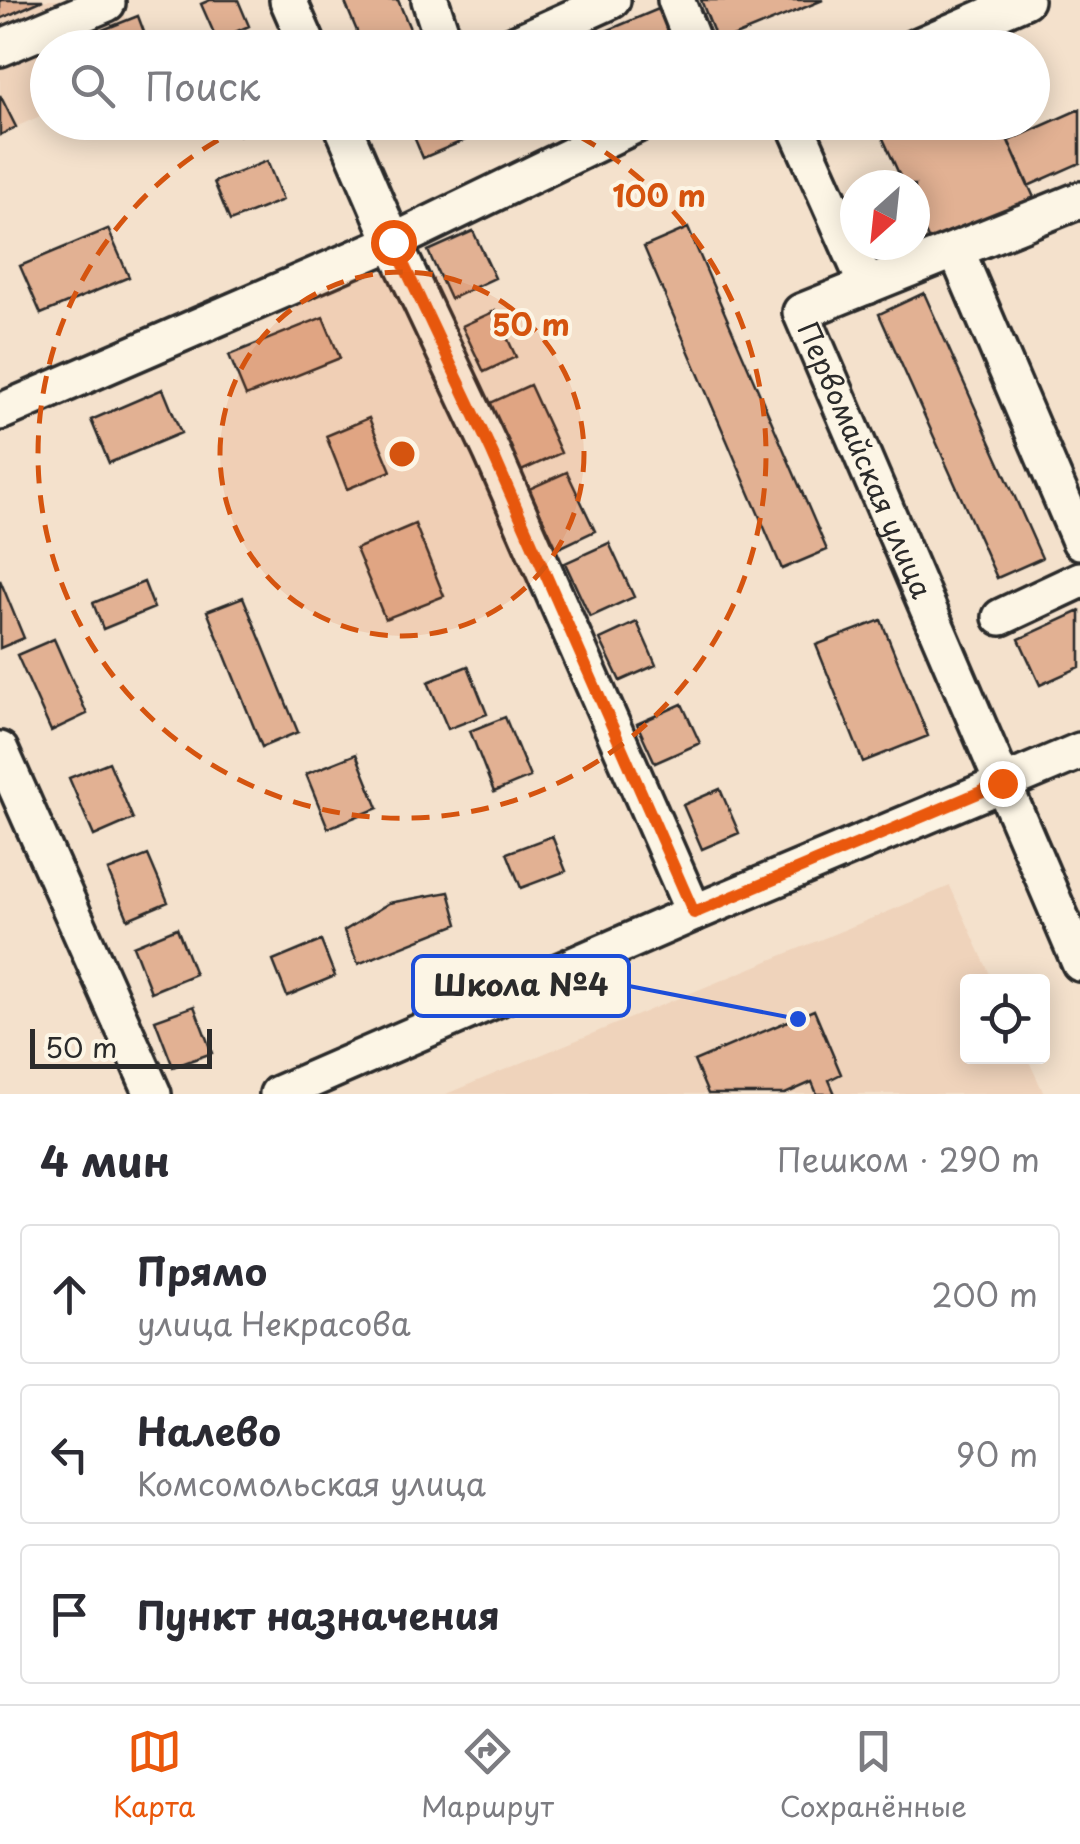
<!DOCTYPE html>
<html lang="ru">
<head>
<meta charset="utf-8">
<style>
  :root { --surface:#fff; --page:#f7f7f7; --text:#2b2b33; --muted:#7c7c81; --line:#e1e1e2; --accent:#ea580c }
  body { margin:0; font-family:"Playpen Sans",sans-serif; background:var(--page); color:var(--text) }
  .controls { position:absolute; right:30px; bottom:30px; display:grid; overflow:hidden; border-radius:10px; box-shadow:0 5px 25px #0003 }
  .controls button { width:90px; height:90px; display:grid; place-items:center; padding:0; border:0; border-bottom:2px solid var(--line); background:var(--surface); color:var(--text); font:50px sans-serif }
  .compass { position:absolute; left:840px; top:170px; width:90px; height:90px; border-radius:50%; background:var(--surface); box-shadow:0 5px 25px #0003; rotate:207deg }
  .scale { position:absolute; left:30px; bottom:25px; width:182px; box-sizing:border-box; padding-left:10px; border:5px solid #2b2b2b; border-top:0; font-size:28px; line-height:35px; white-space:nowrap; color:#2b2b2b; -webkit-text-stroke:8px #fcf5e5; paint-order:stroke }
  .stop { position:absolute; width:30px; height:30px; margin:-22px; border:8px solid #ea580c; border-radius:50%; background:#fff }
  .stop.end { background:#ea580c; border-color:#fff; box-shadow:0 2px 10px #0008 }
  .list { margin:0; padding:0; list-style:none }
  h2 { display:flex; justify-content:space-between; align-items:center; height:130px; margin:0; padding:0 40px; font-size:42px }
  h2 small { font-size:32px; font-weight:400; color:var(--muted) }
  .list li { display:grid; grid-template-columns:65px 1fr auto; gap:30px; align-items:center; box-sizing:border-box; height:140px; margin:0 20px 20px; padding:0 20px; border:2px solid var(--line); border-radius:10px }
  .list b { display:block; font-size:38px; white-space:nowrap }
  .list p { margin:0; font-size:32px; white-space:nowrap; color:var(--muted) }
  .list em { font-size:32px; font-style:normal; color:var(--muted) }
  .icon { flex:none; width:55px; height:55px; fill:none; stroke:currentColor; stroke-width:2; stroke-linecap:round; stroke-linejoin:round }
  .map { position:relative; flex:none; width:1080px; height:1094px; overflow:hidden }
  .search { position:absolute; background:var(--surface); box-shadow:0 5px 25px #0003; left:30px; right:30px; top:30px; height:110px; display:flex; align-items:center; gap:25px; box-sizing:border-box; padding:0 35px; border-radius:55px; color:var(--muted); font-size:38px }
  .sheet { height:610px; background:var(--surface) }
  nav { display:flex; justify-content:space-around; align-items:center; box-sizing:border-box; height:140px; border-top:2px solid var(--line); background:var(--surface); font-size:28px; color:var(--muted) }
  nav a { display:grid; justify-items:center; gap:5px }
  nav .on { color:var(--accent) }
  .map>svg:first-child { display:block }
</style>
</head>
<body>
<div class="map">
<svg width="1080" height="1094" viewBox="0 0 1080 1094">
  <rect width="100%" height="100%" fill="#f4e1cc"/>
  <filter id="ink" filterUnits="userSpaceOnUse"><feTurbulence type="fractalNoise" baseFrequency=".01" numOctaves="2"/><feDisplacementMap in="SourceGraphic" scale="20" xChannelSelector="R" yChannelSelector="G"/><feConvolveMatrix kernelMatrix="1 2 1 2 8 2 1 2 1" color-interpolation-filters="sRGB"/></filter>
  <g filter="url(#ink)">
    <path fill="#efd3bb" d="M 0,0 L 118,0 L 139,47 L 48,48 L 47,113 L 0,134 Z
      M 950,886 L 993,981 L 968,982 L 968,1056 L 1027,1057 L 1044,1094 L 446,1094 Z"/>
    <path fill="#e2b193" stroke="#2b2b2b" stroke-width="2.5" d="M 0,0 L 43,0 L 0,19 Z
      M 210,0 L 238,0 L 249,26 L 217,40 L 201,4 Z
      M 344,0 L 398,0 L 418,48 L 364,48 Z
      M 701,0 L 823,0 L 718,43 Z
      M 668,5 L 685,48 L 566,48 Z
      M 138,16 L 150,48 L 107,48 L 100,31 Z
      M 0,95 L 16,127 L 0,135 Z
      M 1080,109 L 1080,163 L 1028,186 L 1008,141 Z
      M 234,122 L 265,122 L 240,135 Z
      M 396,122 L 507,122 L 423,158 L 409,125 L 399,129 Z
      M 907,122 L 1000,122 L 1036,202 L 932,248 L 915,210 L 915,185 L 904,185 L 881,134 Z
      M 267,161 L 283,200 L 230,221 L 214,182 Z
      M 688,228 L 827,550 L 782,569 L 644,247 Z
      M 108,229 L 129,277 L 41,314 L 20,266 Z
      M 473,231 L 495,278 L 450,299 L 428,251 Z
      M 924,293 L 1042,558 L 997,578 L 879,314 Z
      M 495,311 L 516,357 L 484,372 L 462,326 Z
      M 323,317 L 340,358 L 246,396 L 229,355 Z
      M 530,385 L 561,453 L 519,472 L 488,404 Z
      M 163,389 L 181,433 L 109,463 L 91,420 Z
      M 369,418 L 391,471 L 347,489 L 326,436 Z
      M 567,472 L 595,531 L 557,549 L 529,489 Z
      M 415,524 L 444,596 L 385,619 L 356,549 Z
      M 609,543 L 634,597 L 590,617 L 565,563 Z
      M 0,580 L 24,638 L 0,648 Z
      M 144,582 L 154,608 L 103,629 L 93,603 Z
      M 243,597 L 298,732 L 262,747 L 207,611 Z
      M 1080,611 L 1080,667 L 1040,685 L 1019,639 Z
      M 881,620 L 928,736 L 863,762 L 816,645 Z
      M 637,622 L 656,665 L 620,681 L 600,639 Z
      M 54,639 L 87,714 L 51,731 L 17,655 Z
      M 468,666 L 487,714 L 448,729 L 428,682 Z
      M 682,704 L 700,743 L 655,763 L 637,724 Z
      M 505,717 L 530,777 L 494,792 L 470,731 Z
      M 356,754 L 378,808 L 328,828 L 306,774 Z
      M 109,762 L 133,819 L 94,836 L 69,778 Z
      M 720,789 L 739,833 L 702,849 L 683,805 Z
      M 552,836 L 566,871 L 521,888 L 507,853 Z
      M 148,855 L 168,902 L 128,919 L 108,871 Z
      M 449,892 L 458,924 L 358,964 L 344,931 L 389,903 Z
      M 177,928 L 195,974 L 151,992 L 133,946 Z
      M 321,941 L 335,976 L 287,996 L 273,961 Z
      M 194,1006 L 212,1053 L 173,1067 L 155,1020 Z
      M 814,1010 L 841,1074 L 829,1080 L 835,1094 L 817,1094 L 812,1082 L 785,1094 L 708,1094 L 694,1061 Z"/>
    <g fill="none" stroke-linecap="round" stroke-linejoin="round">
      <g stroke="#2b2b2b" stroke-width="42">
        <g id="minor">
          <path d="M 288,0 L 309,48"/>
          <path d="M 430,0 L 444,43 L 448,48"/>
          <path d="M 676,0 L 695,48"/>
          <path d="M 0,48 L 107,3 L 105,0"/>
          <path d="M 506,48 L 612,0"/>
          <path d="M 914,48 L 1025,0"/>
          <path d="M 341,122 L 393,242 L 492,452 L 694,913"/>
          <path d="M 794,122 L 867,286"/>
          <path id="s1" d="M 1080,200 L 801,312 L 1080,963"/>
          <path d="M 956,250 L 1080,541"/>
          <path d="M 0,412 L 393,242 L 641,122"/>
          <path d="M 1001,617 L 1080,580"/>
          <path d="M 0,750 L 153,1094"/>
          <path d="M 278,1094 L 694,913 L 1080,751"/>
        </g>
      </g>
      <use href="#minor" stroke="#fcf5e5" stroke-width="35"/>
    </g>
  </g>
  <g fill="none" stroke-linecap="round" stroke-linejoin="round" filter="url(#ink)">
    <path stroke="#ea580c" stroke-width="12" d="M 393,242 L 492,452 L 694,913 L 1002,783"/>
  </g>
  <circle cx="402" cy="454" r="182" fill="#d5540f" fill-opacity=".12"/>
  <g fill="none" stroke="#d5540f" stroke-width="5" stroke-dasharray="18 12">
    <circle cx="402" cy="454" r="182"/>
    <path d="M553 123A364 364 0 1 1 251 123"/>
  </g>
  <g text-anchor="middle" stroke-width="8" stroke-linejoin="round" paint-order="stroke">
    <g font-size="28" fill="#2b2b2b" stroke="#fcf5e5">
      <text dy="10" stroke="none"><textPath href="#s1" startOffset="462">Первомайская улица</textPath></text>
    </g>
  </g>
  <circle cx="402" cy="454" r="15" fill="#d5540f" stroke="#fcf5e5" stroke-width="5"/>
  <g font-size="30" text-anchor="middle" font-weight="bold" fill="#d5540f" stroke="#fcf5e5" stroke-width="8" stroke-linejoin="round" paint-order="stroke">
    <text x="659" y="207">100 m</text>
    <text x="531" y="336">50 m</text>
  </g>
  <path fill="none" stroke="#1d4ed8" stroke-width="4" d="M798 1019L629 986"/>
  <circle fill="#1d4ed8" stroke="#fcf5e5" stroke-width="4" cx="798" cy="1019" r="10"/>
  <rect fill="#fcf5e5" stroke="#1d4ed8" stroke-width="4" x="413" y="956" width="216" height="60" rx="10"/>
  <g font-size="30" text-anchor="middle" font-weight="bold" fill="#2b2b2b">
    <text x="521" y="996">Школа №4</text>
  </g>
</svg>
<div class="controls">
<button><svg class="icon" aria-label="locate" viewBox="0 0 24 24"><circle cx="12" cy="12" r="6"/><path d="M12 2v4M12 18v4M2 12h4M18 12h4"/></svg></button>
</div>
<svg class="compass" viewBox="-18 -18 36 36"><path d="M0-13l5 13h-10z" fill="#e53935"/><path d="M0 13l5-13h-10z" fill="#7c7c81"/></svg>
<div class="scale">50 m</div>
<div class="stop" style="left:393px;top:242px"></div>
<div class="stop end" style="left:1002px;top:783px"></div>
<div class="search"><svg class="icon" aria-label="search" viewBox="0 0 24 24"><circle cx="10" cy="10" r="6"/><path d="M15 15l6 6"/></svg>Поиск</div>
</div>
<section class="sheet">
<h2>4 мин<small>Пешком · 290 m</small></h2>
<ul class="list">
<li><svg class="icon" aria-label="ahead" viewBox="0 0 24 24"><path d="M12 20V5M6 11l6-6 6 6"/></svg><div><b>Прямо</b><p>улица Некрасова</p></div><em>200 m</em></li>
<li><svg class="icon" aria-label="left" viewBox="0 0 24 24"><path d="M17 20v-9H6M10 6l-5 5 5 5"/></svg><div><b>Налево</b><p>Комсомольская улица</p></div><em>90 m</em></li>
<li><svg class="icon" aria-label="arrive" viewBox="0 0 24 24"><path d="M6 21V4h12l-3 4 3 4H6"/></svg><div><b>Пункт назначения</b></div></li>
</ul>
</section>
<nav>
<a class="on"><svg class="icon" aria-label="map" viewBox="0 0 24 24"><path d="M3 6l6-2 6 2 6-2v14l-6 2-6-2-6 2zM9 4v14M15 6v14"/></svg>Карта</a>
<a><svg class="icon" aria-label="directions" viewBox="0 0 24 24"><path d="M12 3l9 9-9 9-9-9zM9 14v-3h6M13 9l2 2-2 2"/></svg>Маршрут</a>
<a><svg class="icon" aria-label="saved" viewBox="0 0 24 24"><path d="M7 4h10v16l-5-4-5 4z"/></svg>Сохранённые</a>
</nav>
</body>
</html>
